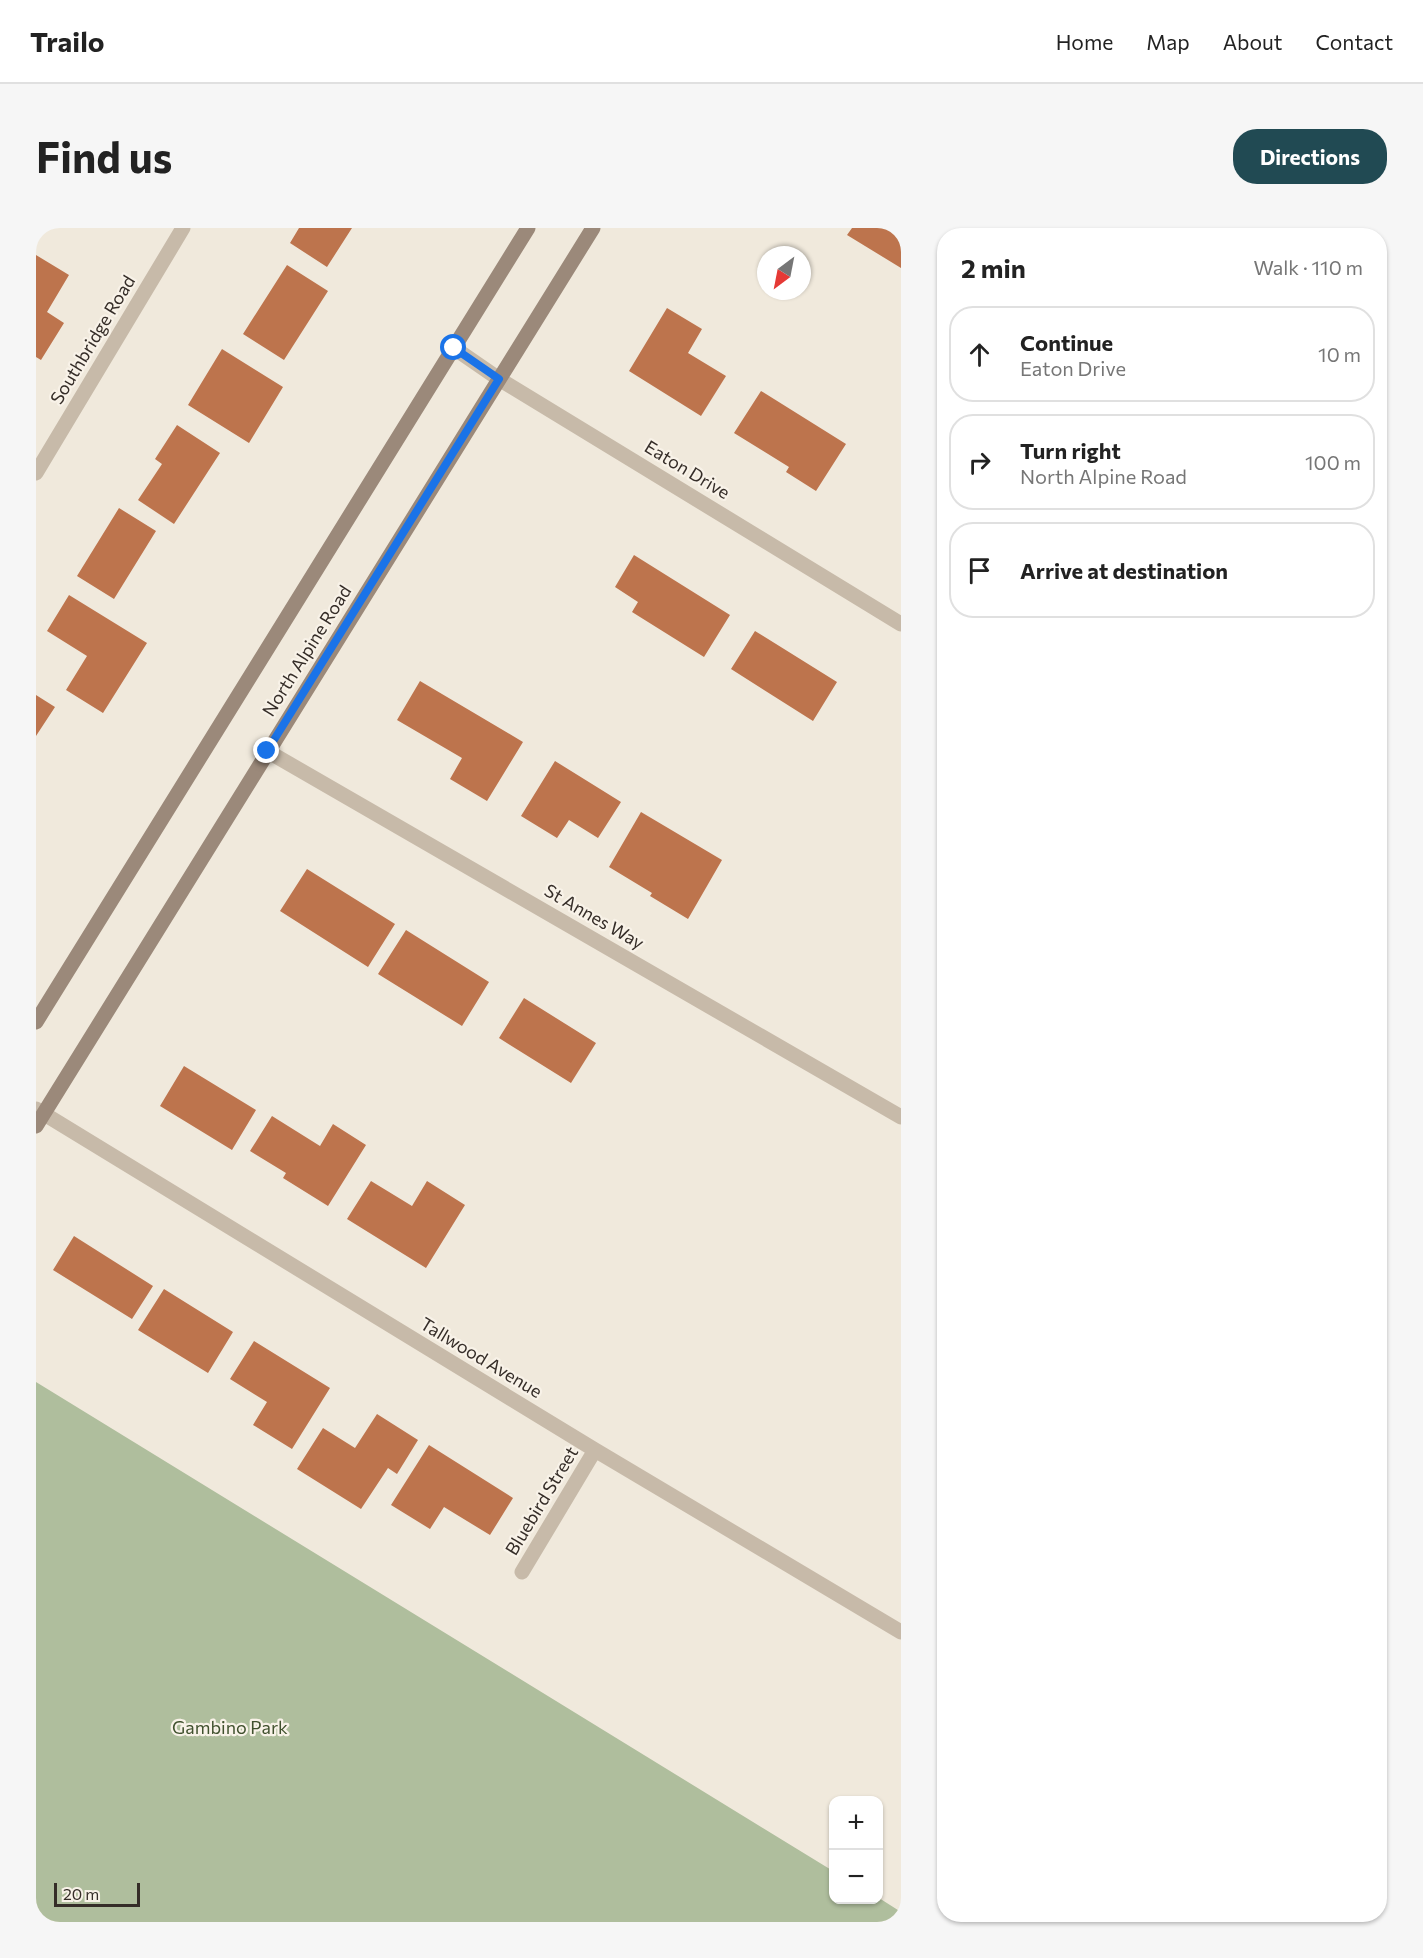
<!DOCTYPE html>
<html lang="en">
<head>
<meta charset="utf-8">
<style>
  :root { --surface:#fff; --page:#f6f6f6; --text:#222; --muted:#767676; --line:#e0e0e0; --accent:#214a53 }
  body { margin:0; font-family:Commissioner,sans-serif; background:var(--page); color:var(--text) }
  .controls { position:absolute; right:18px; bottom:18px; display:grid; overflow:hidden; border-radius:12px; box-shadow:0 2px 4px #0004 }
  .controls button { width:54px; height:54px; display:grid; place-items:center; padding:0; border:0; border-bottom:2px solid var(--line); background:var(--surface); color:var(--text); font:30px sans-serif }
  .compass { position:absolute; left:721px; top:18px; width:54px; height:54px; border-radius:50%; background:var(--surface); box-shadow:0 2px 4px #0004; rotate:212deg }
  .scale { position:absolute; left:18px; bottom:15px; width:86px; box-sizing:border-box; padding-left:6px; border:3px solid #352d28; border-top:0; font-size:16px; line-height:21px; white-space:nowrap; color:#352d28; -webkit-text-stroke:4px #f8f2e8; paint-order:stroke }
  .stop { position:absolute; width:18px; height:18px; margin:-14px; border:4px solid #1a73e8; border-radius:50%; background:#fff }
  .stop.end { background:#1a73e8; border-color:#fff; box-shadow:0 2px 6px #0008 }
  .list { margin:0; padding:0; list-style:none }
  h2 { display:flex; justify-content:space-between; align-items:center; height:78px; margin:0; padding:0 24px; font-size:26px }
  h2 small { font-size:20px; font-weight:400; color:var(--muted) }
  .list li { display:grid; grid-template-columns:39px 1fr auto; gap:18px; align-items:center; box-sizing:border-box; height:96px; margin:0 12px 12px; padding:0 12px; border:2px solid var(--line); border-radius:24px }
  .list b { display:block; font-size:22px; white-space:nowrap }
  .list p { margin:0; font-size:20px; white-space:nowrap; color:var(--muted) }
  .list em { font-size:20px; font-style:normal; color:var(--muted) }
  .icon { flex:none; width:33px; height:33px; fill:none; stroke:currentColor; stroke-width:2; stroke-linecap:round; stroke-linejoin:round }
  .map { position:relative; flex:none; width:865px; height:1694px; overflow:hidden; border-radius:24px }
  header { display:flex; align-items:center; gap:36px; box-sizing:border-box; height:84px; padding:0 30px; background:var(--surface); border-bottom:2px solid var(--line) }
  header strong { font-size:28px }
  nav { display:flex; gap:33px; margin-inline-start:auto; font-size:21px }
  .intro { display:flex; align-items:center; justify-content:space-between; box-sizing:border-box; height:144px; padding:0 36px }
  h1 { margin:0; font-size:42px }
  .button { padding:15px 27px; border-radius:24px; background:var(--accent); color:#fff; font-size:21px; font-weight:700 }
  main { display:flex; gap:36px; padding:0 36px }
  aside { flex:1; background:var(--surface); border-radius:24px; box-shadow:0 2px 4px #0004 }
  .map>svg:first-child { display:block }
</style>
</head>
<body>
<header>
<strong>Trailo</strong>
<nav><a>Home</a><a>Map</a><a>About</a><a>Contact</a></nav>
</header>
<div class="intro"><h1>Find us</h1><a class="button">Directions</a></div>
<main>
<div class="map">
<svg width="865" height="1694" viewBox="0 0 865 1694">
  <rect width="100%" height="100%" fill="#f0e9dc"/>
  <path fill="#afbe9d" d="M 0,1154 L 797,1643 L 798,1672 L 843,1670 L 865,1684 L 865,1694 L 0,1694 Z"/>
  <path fill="#bd744d" d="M 263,0 L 316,0 L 291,39 L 254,15 Z
    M 816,0 L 865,0 L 865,40 L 811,7 Z
    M 0,27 L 33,47 L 11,84 L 28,95 L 5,132 L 0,129 Z
    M 251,37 L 292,63 L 248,132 L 207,106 Z
    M 631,80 L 666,101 L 652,125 L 690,148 L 665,188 L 593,143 Z
    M 186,121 L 247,159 L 213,215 L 152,177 Z
    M 725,163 L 810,216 L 780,263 L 750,244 L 753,239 L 698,205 Z
    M 141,197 L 184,225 L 138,296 L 102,272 L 126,236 L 119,231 Z
    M 83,280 L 120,303 L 78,371 L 41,348 Z
    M 598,327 L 694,387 L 668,429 L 596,384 L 602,374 L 579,359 Z
    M 33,367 L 111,415 L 67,485 L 30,462 L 51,428 L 11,403 Z
    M 719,403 L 801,454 L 777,493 L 695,441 Z
    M 384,453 L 487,514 L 451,573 L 414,551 L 426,530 L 361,492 Z
    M 0,467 L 19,479 L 0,508 Z
    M 519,533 L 585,574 L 562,610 L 533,592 L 521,610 L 485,588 Z
    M 605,584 L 686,632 L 652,691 L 614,668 L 616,665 L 573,639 Z
    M 271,641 L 359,696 L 332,739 L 244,683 Z
    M 370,702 L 453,754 L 426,798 L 342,746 Z
    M 488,770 L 560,815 L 535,855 L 463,810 Z
    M 148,838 L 220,882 L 196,922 L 124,878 Z
    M 236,888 L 284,918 L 297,896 L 330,917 L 292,978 L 247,950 L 250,945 L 214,923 Z
    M 335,953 L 376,978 L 391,953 L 429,977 L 390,1040 L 311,991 Z
    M 38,1008 L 117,1058 L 96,1091 L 17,1042 Z
    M 128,1061 L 197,1104 L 172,1145 L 102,1102 Z
    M 218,1113 L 294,1160 L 256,1221 L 217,1197 L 231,1174 L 194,1151 Z
    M 341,1186 L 382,1212 L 361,1246 L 352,1240 L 325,1281 L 261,1241 L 287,1200 L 319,1220 Z
    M 393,1217 L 477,1270 L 454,1307 L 408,1279 L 394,1301 L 355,1277 Z"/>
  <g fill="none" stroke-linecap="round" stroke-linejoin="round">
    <path stroke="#c7baa9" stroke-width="15" d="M 418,120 L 463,151 L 865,396
      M 0,245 L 147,0
      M 231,523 L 865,889
      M 0,881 L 559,1222 L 865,1404
      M 486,1344 L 559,1222"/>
    <path stroke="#9b897a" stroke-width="15" d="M 0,794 L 492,0
      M 0,898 L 557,0"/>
  </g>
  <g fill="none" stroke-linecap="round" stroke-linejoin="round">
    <path stroke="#1a73e8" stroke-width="8" d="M 231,523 L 463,151 L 418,120"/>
  </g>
  <g text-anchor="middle" stroke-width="4.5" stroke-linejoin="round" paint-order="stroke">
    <g font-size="18" fill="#352d28" stroke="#f8f2e8">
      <text transform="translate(57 112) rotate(-59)" y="6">Southbridge Road</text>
      <text transform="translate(651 242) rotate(31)" y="6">Eaton Drive</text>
      <text transform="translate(271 423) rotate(-58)" y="6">North Alpine Road</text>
      <text transform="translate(558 689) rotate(30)" y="6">St Annes Way</text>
      <text transform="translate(445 1130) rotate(31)" y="6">Tallwood Avenue</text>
      <text transform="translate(506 1273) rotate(-59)" y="6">Bluebird Street</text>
    </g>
    <g font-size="18" fill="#40512e" stroke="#f8f2e8">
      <text x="194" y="1506">Gambino Park</text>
    </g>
  </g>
</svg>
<div class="controls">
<button>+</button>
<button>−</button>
</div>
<svg class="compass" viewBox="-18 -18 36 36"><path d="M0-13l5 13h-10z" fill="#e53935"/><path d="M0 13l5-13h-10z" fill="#767676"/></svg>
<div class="scale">20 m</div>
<div class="stop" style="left:418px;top:120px"></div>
<div class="stop end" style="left:231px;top:523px"></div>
</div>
<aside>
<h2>2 min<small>Walk · 110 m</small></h2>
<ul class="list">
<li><svg class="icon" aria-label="ahead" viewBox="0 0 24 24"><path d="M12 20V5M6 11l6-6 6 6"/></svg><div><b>Continue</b><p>Eaton Drive</p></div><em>10 m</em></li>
<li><svg class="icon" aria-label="right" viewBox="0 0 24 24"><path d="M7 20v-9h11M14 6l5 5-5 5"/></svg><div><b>Turn right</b><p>North Alpine Road</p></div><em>100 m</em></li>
<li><svg class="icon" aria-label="arrive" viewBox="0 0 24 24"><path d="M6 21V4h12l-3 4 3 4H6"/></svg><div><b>Arrive at destination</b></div></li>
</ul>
</aside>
</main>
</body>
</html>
